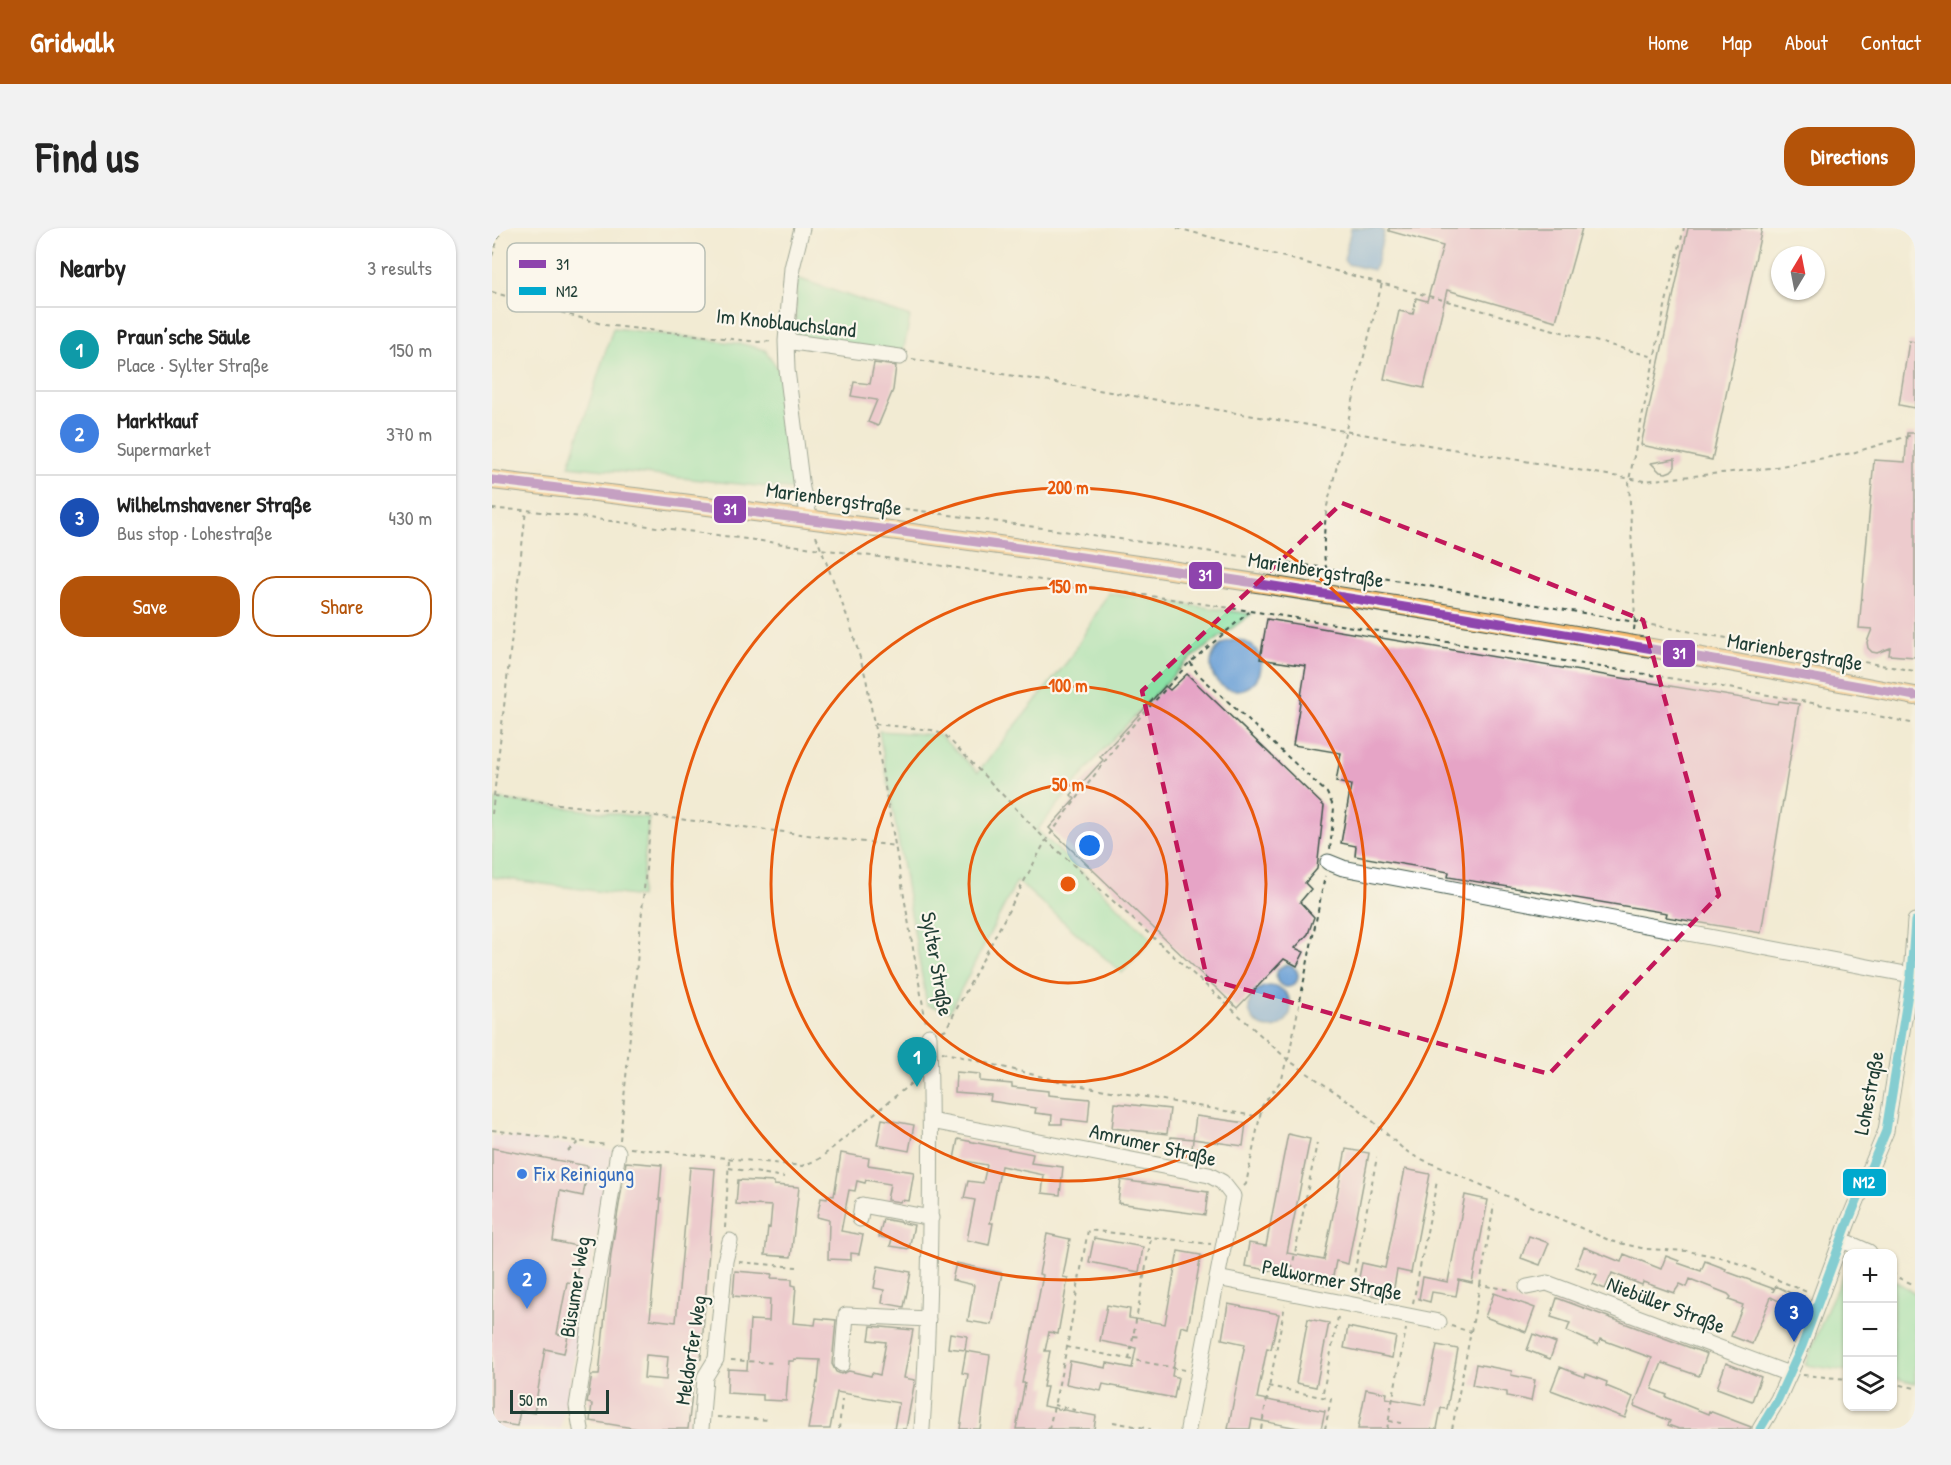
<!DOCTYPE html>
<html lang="en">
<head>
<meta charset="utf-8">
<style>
  :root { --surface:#fff; --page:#f2f2f2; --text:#222; --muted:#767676; --line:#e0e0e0; --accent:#b45309 }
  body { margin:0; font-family:"Patrick Hand",sans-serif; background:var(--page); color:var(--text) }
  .controls { position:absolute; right:18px; bottom:18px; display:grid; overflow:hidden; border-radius:12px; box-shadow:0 2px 4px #0004 }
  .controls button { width:54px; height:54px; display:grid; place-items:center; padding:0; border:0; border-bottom:2px solid var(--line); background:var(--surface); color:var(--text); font:30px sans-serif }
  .compass { position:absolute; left:1279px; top:18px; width:54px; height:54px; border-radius:50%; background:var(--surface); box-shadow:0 2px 4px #0004; rotate:10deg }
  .scale { position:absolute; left:18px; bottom:15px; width:99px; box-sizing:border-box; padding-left:6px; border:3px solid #1f3d34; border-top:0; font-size:16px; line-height:21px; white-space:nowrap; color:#1f3d34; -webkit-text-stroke:4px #fbf7ec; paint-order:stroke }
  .you { position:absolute; left:598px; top:618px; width:21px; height:21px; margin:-15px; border:4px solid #fff; border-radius:50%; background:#1a73e8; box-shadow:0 0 0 9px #1a73e833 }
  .badge { display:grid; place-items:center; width:39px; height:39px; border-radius:50%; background:var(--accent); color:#fff; font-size:20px; font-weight:700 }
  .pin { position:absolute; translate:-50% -50px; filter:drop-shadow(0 2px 3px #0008) }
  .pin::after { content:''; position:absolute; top:32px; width:21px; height:18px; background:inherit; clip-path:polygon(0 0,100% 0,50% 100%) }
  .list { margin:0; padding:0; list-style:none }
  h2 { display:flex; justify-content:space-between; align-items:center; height:78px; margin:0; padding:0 24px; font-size:26px }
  h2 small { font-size:20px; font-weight:400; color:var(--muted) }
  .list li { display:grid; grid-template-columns:39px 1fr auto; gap:18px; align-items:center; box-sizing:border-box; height:84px; padding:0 24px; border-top:2px solid var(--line) }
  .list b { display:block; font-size:22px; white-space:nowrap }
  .list p { margin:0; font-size:20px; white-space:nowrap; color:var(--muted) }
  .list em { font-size:20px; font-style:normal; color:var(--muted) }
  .actions { display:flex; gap:12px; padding:18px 24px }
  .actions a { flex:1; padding:14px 0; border:2px solid var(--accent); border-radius:24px; text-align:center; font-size:21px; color:var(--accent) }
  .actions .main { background:var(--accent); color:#fff }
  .icon { flex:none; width:33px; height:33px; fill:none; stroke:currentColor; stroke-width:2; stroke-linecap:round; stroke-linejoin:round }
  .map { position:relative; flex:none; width:1423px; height:1201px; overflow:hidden; border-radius:24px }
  header { display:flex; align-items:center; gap:36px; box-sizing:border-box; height:84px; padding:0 30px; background:var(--accent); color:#fff }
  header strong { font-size:28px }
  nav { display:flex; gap:33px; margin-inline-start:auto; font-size:21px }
  .intro { display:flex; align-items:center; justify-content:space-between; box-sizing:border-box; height:144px; padding:0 36px }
  h1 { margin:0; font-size:42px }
  .button { padding:15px 27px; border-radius:24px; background:var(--accent); color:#fff; font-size:21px; font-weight:700 }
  main { display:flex; gap:36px; padding:0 36px }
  aside { flex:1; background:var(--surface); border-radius:24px; box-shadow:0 2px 4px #0004 }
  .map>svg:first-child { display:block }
</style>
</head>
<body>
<header>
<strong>Gridwalk</strong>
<nav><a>Home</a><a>Map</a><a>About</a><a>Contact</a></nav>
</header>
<div class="intro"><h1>Find us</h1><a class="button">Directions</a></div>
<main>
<aside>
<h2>Nearby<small>3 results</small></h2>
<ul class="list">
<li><span class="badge" style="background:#0f9aa8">1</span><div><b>Praun’sche Säule</b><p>Place · Sylter Straße</p></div><em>150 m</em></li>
<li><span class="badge" style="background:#3f7fe0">2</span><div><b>Marktkauf</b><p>Supermarket</p></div><em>370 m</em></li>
<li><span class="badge" style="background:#1a4fb4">3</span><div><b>Wilhelmshavener Straße</b><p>Bus stop · Lohestraße</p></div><em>430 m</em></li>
</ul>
<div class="actions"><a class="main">Save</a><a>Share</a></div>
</aside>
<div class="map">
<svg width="1423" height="1201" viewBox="0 0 1423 1201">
  <rect width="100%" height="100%" fill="#fbf7ec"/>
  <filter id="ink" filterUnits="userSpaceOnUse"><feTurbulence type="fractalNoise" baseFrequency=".0167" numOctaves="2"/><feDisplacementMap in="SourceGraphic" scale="12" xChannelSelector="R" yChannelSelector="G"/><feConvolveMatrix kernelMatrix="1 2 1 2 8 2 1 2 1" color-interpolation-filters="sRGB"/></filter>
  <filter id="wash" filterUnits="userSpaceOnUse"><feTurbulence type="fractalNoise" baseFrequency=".008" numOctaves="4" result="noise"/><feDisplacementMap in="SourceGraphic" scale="24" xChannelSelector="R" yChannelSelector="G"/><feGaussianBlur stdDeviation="1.35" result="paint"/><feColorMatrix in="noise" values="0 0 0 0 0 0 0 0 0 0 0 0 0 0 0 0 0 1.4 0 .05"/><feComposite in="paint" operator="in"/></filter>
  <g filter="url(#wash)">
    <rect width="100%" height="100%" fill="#f2ebd3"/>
    <path fill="#edd0e9" d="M 0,907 L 121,922 L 69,1201 L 0,1201 Z"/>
    <path fill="#8ae1a5" stroke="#548f6c" stroke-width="1.5" d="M 305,50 L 418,89 L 411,125 L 303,110 Z
      M 121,100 L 251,116 L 273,122 L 290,147 L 304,262 L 77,238 Z
      M 616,365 L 759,386 L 692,436 L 611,522 L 545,602 L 660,711 L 630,745 L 525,653 L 458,783 L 435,777 L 387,503 L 447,507 L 486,544 L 579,429 Z
      M 4,571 L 157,590 L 148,669 L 0,649 L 0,601 Z
      M 1355,1046 L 1355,1143 L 1313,1137 L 1336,1079 L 1351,1047 Z
      M 1401,1052 L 1423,1065 L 1423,1155 L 1401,1150 Z"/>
    <path fill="#699fd6" stroke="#446e85" stroke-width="1.5" d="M 859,0 L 889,0 L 892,4 L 884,38 L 881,42 L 855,36 L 852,32 Z
      M719 437a25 25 0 1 1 50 0a25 25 0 1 1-50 0Z
      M784 748a11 11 0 1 1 22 0a11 11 0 1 1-22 0Z
      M757 779a21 21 0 1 1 42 0a21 21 0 1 1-42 0Z"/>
    <g id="blocks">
      <path fill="#e6a4c6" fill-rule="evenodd" d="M 897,0 L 1090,0 L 1064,93 L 955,62 L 932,160 L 892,151 L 907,83 L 921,86 L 924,70 L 935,73 L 951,18 L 897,3 Z
        M 1196,0 L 1270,0 L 1220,232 L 1149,217 Z
        M 1417,113 L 1423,114 L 1423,180 L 1407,177 Z
        M 382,135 L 404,138 L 401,162 L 386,198 L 376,194 L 385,172 L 359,168 L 362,154 L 378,156 Z
        M 1415,205 L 1423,205 L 1423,429 L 1397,427 L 1398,420 L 1385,425 L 1380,424 L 1376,420 L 1375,414 L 1380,401 L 1367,400 L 1382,232 L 1413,234 Z
        M 1183,231 L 1183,239 L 1179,243 L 1174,245 L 1168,244 L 1159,235 Z
        M 775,391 L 1286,476 L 1287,473 L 1307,476 L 1269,705 L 1174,689 L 1175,685 L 956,649 L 957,644 L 863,628 L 864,618 L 849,615 L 859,557 L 844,554 L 849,525 L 801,517 L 814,438 L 768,431 Z
        M 695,446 L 832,578 L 825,641 L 813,655 L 819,661 L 808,674 L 822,689 L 816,706 L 803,720 L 812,724 L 805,738 L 792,731 L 745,780 L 557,600 L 583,571 L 579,567 L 611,532 L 608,529 L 673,458 L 678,462 Z
        M 464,844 L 488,846 L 488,853 L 520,856 L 520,859 L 556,863 L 556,867 L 598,871 L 596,894 L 570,891 L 570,896 L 559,896 L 560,887 L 543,885 L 544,880 L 498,873 L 499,867 L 463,864 Z
        M 623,875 L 678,881 L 675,906 L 620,900 Z
        M 704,888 L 754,895 L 751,918 L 701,911 Z
        M 390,891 L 422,897 L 417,923 L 385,917 Z
        M 796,906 L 818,911 L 795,1025 L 832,1032 L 854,921 L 877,925 L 856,1036 L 844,1033 L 839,1058 L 803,1051 L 804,1047 L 753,1038 L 757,1015 L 774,1018 Z
        M 679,909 L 701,911 L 700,922 L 677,919 Z
        M 466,911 L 541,926 L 539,935 L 571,939 L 568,967 L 550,965 L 552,947 L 509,938 L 498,995 L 501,995 L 497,1017 L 475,1012 L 483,972 L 472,970 L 476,953 L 491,955 L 495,937 L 462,931 Z
        M 0,920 L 96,938 L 91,968 L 68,963 L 61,1013 L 89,1019 L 83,1055 L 75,1054 L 65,1106 L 76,1108 L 72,1125 L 53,1121 L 42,1185 L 28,1183 L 25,1198 L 0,1194 Z
        M 349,925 L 377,930 L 376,937 L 422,944 L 417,973 L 409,972 L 408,974 L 395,972 L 398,956 L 374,952 L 373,955 L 365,953 L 363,963 L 357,962 L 349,1003 L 371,1007 L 367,1026 L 359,1025 L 359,1032 L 336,1031 L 337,992 L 325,989 L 329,970 L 335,971 L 336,967 L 342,968 Z
        M 134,934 L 170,937 L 167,971 L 169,971 L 158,1091 L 184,1094 L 198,939 L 223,941 L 209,1131 L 204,1131 L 196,1201 L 147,1201 L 98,1193 L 100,1176 L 95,1175 L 100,1147 L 107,1147 L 119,1026 ZM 154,1127 L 176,1129 L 174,1152 L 152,1150 Z
        M 913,941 L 938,946 L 919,1045 L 905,1042 L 900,1071 L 864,1064 L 870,1035 L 893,1040 Z
        M 246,952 L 282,954 L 282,957 L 307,959 L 299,1029 L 273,1027 L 276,999 L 278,1000 L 280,978 L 244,976 Z
        M 629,952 L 716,964 L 713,987 L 626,975 Z
        M 973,967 L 996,972 L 980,1055 L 967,1052 L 964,1068 L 940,1064 L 938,1074 L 927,1071 L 931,1049 L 956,1054 Z
        M 391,991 L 422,997 L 417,1021 L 398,1018 L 400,1011 L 387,1009 Z
        M 555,1006 L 578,1011 L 571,1049 L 576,1050 L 566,1106 L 557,1104 L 553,1123 L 558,1123 L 551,1159 L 555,1159 L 551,1178 L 604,1188 L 602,1201 L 524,1201 L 533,1155 L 530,1155 L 551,1047 L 547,1046 Z
        M 1037,1008 L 1057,1015 L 1048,1037 L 1029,1030 Z
        M 602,1010 L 651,1019 L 647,1044 L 597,1034 Z
        M 1092,1019 L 1129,1034 L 1132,1026 L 1169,1041 L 1174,1028 L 1187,1033 L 1186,1035 L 1209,1043 L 1213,1033 L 1234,1041 L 1233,1043 L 1282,1061 L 1281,1064 L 1284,1058 L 1303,1067 L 1297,1078 L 1279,1069 L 1260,1116 L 1239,1108 L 1251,1077 L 1237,1072 L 1239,1069 L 1236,1066 L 1198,1051 L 1195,1059 L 1188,1056 L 1182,1065 L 1151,1054 L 1150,1057 L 1120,1045 L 1113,1061 L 1101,1056 L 1105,1047 L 1084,1039 Z
        M 686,1023 L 709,1027 L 696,1100 L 689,1098 L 685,1118 L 680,1148 L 686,1149 L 682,1170 L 611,1156 L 609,1163 L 574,1156 L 578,1133 L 614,1140 L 615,1135 L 640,1140 L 644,1120 L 608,1113 L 615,1077 L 638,1081 L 637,1090 L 673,1096 Z
        M 464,1035 L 510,1045 L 500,1097 L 476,1093 L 482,1057 L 460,1052 Z
        M 386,1038 L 419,1044 L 412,1079 L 390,1075 L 392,1062 L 382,1060 Z
        M 243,1043 L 280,1046 L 279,1050 L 300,1051 L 300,1057 L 304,1058 L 301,1095 L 323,1097 L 324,1090 L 344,1092 L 340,1136 L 344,1144 L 349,1146 L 357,1143 L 379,1148 L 380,1145 L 388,1147 L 394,1114 L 377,1112 L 379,1098 L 421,1102 L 412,1150 L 423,1152 L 414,1201 L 402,1201 L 407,1175 L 345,1164 L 338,1201 L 316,1201 L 325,1154 L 326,1155 L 328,1132 L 302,1131 L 302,1133 L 297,1133 L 294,1173 L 271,1172 L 271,1167 L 235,1165 L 236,1141 L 255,1142 L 258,1092 L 277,1093 L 278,1071 L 241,1068 Z
        M 1002,1065 L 1043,1080 L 1034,1104 L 993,1089 Z
        M 1065,1070 L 1215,1126 L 1207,1148 L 1170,1135 L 1160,1161 L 1175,1167 L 1174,1169 L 1216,1186 L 1217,1183 L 1259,1199 L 1258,1201 L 1187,1201 L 1176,1197 L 1178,1193 L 1142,1178 L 1160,1130 L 1108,1111 L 1106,1117 L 1075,1103 L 1078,1095 L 1059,1089 Z
        M 736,1076 L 787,1086 L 779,1121 L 775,1120 L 765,1170 L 833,1183 L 829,1201 L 811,1201 L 760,1191 L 758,1201 L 736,1201 L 753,1116 L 730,1111 Z
        M 816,1091 L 837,1095 L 824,1159 L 804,1155 Z
        M 856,1099 L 904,1109 L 900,1130 L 852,1120 Z
        M 458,1105 L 475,1108 L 473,1122 L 456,1120 Z
        M 1041,1106 L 1064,1115 L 1058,1131 L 1035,1122 Z
        M 945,1117 L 966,1121 L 955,1181 L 949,1180 L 945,1201 L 866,1201 L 874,1161 L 895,1165 L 894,1170 L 933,1177 Z
        M 474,1123 L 498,1127 L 488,1201 L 468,1201 L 476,1146 L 470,1145 Z
        M 1234,1135 L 1269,1149 L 1260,1173 L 1225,1160 Z
        M 984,1136 L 1020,1143 L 1019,1147 L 1043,1152 L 1039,1173 L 1015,1168 L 1015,1164 L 980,1157 Z
        M 1068,1139 L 1093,1149 L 1094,1146 L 1115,1154 L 1114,1158 L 1141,1169 L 1133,1190 L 1059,1162 Z"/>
    </g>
  </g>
  <g filter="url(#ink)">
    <use href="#blocks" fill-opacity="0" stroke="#3f574c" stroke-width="1.5"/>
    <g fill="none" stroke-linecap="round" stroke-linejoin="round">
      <g stroke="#3f574c" stroke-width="17">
        <path id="minor" d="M 310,0 L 300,40 L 294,113 L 295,142 L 310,261 L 318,291
          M 294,113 L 408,129
          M 836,634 L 851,640 L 1419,747
          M 439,893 L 717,947 L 730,954 L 741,968 L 696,1201
          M 368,991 L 370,977 L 439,990
          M 1350,1012 L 1377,1024
          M 725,1050 L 947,1094
          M 1035,1059 L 1055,1055 L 1297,1146
          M 350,1136 L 354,1087 L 436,1091
          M 89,1201 L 85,1178 L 126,924
          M 209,1201 L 213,1149 L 224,1131 L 233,1033 L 238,1013
          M 430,1201 C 439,1070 440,939 437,808
          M 1268,1201 L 1286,1171 L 1310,1118 L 1356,994 L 1394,903 L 1419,747 L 1423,693"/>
      </g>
      <g stroke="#3f574c" stroke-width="20">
        <path id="major" d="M 0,252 C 477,307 952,379 1423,468"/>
      </g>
      <path stroke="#3f574c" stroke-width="2" stroke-dasharray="4.5 4.5" stroke-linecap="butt" d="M 685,0 L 1162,129
        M 0,28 L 10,0
        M 0,64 L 113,97 L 266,114 L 280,113
        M 420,131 L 1152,253 L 1278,240 L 1360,225 L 1423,206
        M 324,265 L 351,272 L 834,340 L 1423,443
        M 0,281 L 34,282 C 352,323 669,367 985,419 C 1131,443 1278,464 1423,496
        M 324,308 L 358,396 L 374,450 L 434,795
        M 837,350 C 829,327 832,303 835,278 L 890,55
        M 1142,402 L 1143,393 L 1137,252 L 1174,74 L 1192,0
        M 698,434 L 705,445 L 835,565 L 842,580 L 838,622
        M 383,496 L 440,502 L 454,508 L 554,612 L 796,832 L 864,878 L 909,919 L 920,927 L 1119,1013 L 1154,1021 L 1195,1023 L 1233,1030 L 1315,1064
        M 2,568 L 404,618
        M 0,586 L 34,282
        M 450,803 L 454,801 L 554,612 L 634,505 L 695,437 L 757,384
        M 450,824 L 579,856 L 768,889
        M 0,902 L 115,917
        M 128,912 L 159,589
        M 138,920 L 310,938 L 327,931 L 423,852
        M 76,923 L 88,913
        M 237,940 L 292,949
        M 752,958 L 754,956 L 770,878 L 790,851 L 794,833 L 796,832 L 833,648
        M 233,1000 L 237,931
        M 247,1034 L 305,1039
        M 1400,1044 L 1407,1050 L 1423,1057
        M 798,1050 L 825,915
        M 988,1057 L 1002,977
        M 859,1062 L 885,929
        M 921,1075 L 945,953
        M 959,1098 L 979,1104
        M 641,1108 L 650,1109
        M 637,1131 L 659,1010
        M 239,1132 L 282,1135
        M 693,1142 L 575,1119 L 596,1002 L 719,1016
        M 1311,1147 L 1356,1151
        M 1400,1155 L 1423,1160
        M 776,1158 L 829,1169
        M 562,1177 L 587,1183
        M 225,1189 L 277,1192
        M 897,1193 L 909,1195
        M 621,1194 L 658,1201
        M 347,1201 L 350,1171
        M 557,1201 L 575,1119
        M 769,1201 L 793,1077
        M 833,1201 L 839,1171 L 830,1169 L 846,1089
        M 895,1201 L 914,1101
        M 960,1201 L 988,1057 L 1020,1062"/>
      <use href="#minor" stroke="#fff" stroke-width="15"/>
      <use href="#major" stroke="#fcbd6f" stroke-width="18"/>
      <g stroke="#fbf7ec" stroke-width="14">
        <path id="bus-1" d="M 0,252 C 239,281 479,311 717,348 C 953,384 1188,425 1423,468"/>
      </g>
      <g stroke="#fbf7ec" stroke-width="14">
        <path id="bus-2" d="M 1268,1201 L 1286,1171 L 1310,1118 L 1356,994 L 1394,903 L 1419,747 L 1423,693"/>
      </g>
      <use href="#bus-1" stroke="#8e44ad" stroke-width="9"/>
      <use href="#bus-2" stroke="#00a9ce" stroke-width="9"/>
    </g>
  </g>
  <path d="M0 0H1423V1201H0ZM 850,275 L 1151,392 L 1227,667 L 1057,846 L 715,751 L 650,463 Z" fill="#f2ebd3" fill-opacity=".55" fill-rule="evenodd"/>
  <path fill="none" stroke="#c2185b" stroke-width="4.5" stroke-dasharray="12 8" stroke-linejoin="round" d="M 850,275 L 1151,392 L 1227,667 L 1057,846 L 715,751 L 650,463 Z"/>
  <g fill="none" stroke="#e8590c" stroke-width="3">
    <circle cx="576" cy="656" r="99"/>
    <circle cx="576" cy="656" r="198"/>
    <circle cx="576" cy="656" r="297"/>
    <circle cx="576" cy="656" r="396"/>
  </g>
  <circle fill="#3f7fe0" stroke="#fbf7ec" stroke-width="2" cx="30" cy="946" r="6"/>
  <g text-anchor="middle" stroke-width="4.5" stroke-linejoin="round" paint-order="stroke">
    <g font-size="21" fill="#1f3d34" stroke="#fbf7ec">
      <text transform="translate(294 95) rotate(6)" y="7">Im Knoblauchsland</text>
      <text transform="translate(342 271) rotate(8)" y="7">Marienbergstraße</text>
      <text transform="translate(824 342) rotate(9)" y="7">Marienbergstraße</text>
      <text transform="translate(1303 424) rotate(10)" y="7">Marienbergstraße</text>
      <text transform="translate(445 736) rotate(80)" y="7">Sylter Straße</text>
      <text transform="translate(1377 865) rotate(-79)" y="7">Lohestraße</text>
      <text transform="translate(661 917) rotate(13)" y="7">Amrumer Straße</text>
      <text transform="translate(840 1052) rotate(11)" y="7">Pellwormer Straße</text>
      <text transform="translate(83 1059) rotate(-81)" y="7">Büsumer Weg</text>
      <text transform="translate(1174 1077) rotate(21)" y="7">Niebüller Straße</text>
      <text transform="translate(199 1122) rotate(-81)" y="7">Meldorfer Weg</text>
    </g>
    <g font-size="21" fill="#366cbe" stroke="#fbf7ec" text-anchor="start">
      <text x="42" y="953">Fix Reinigung</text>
    </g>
  </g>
  <rect x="15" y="15" width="198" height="69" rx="9" fill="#fbf7ec" stroke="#b9bfb5" stroke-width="1.5"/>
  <rect x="27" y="32" width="27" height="8" fill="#8e44ad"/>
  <rect x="27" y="59" width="27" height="8" fill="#00a9ce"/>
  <g font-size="16" fill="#1f3d34">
    <text x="64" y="42">31</text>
    <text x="64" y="69">N12</text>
  </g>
  <circle cx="576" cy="656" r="9" fill="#e8590c" stroke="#fbf7ec" stroke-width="3"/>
  <g font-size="18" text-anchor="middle" font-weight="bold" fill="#e8590c" stroke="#fbf7ec" stroke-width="4.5" stroke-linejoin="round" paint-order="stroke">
    <text x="576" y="266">200 m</text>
    <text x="576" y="365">150 m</text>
    <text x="576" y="464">100 m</text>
    <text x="576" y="563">50 m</text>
  </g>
  <g stroke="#fbf7ec" stroke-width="2">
    <rect x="221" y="267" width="34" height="29" rx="6" fill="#8e44ad"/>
    <rect x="696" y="333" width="35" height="29" rx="6" fill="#8e44ad"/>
    <rect x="1170" y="411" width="34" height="29" rx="6" fill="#8e44ad"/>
    <rect x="1350" y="940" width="45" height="29" rx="6" fill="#00a9ce"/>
  </g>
  <g font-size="16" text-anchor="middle" font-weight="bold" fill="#fff">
    <text x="238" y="287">31</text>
    <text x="713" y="353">31</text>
    <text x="1187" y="431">31</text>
    <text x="1372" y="960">N12</text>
  </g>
</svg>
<div class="controls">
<button>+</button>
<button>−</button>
<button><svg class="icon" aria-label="layers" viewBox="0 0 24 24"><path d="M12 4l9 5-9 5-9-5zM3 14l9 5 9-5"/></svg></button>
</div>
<svg class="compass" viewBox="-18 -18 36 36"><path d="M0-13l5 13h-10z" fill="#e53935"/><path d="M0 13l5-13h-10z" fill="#767676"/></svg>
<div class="scale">50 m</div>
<div class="you"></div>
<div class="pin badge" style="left:425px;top:859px;background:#0f9aa8">1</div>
<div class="pin badge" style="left:35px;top:1081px;background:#3f7fe0">2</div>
<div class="pin badge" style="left:1302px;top:1114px;background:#1a4fb4">3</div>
</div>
</main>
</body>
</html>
